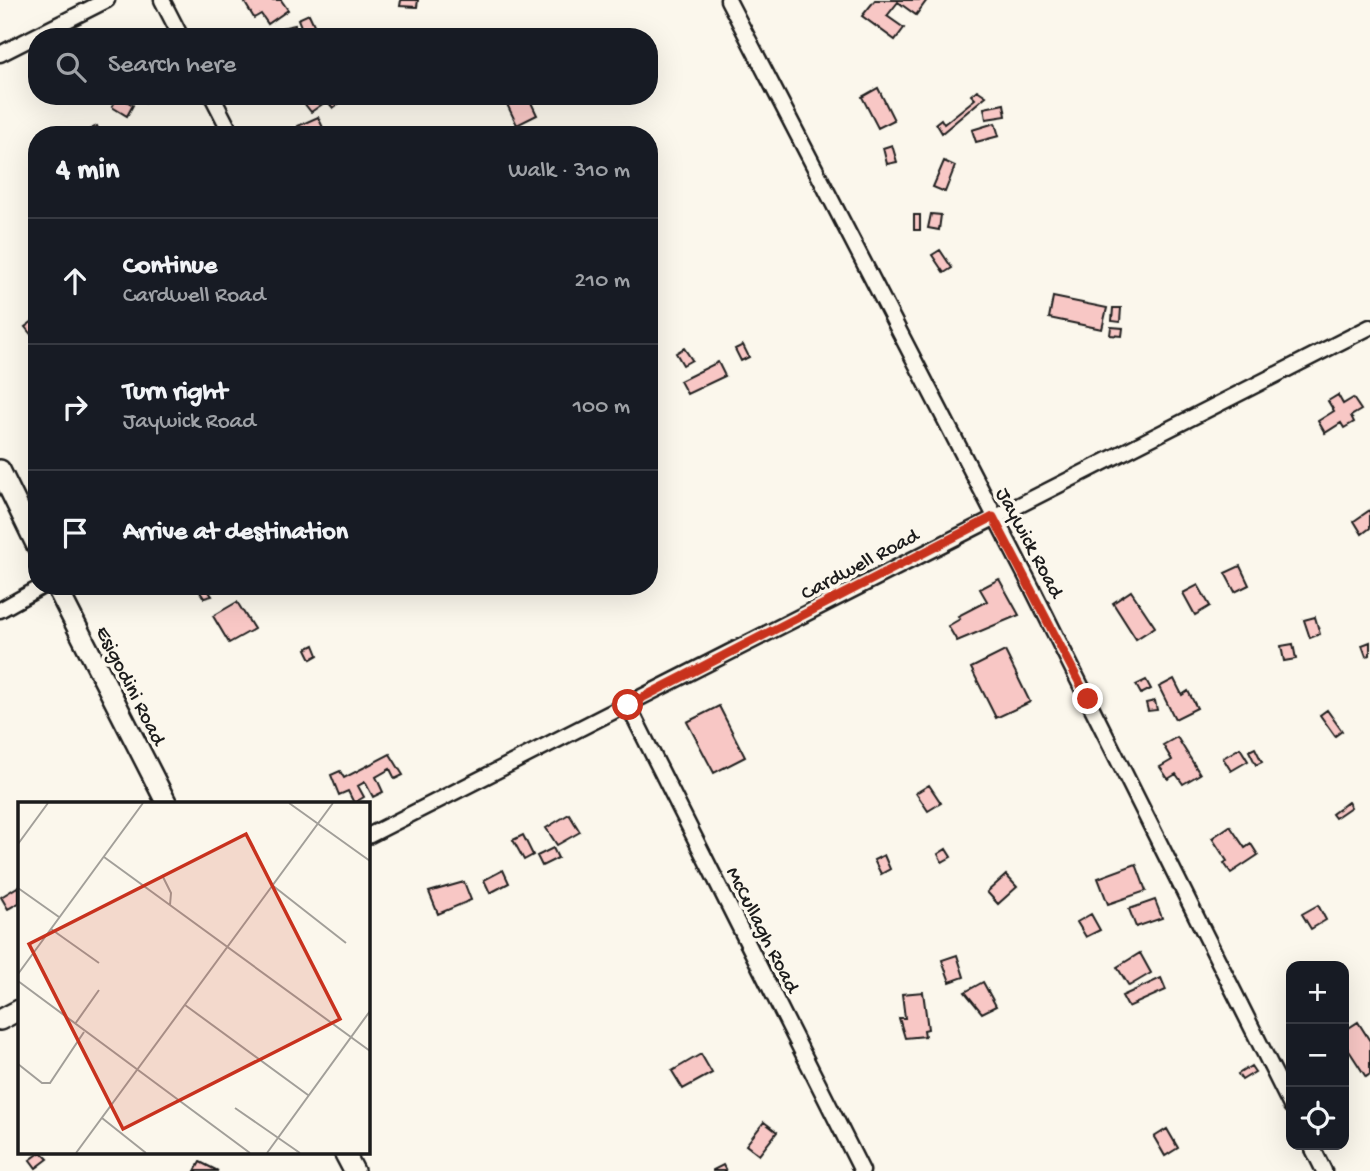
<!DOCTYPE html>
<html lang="en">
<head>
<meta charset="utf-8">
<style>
  :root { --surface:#171b24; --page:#20242c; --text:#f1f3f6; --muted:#9ea1a6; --line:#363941 }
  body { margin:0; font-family:"Gochi Hand",sans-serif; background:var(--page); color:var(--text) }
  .controls { position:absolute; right:21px; bottom:21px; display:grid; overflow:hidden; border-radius:14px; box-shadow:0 7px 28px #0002 }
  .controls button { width:63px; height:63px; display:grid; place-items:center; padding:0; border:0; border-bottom:2px solid var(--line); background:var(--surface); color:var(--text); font:35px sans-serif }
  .stop { position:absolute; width:21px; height:21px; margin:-16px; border:5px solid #c8321e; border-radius:50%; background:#fff }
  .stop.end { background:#c8321e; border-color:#fff; box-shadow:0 2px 7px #0008 }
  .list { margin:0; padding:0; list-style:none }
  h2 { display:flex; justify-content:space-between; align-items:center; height:91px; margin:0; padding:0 28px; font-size:30px }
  h2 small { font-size:23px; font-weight:400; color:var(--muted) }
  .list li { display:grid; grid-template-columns:46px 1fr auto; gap:21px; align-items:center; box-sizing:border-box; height:126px; padding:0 28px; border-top:2px solid var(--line) }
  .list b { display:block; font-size:26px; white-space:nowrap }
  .list p { margin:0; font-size:23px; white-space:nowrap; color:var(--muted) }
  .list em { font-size:23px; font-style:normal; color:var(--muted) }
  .icon { flex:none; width:38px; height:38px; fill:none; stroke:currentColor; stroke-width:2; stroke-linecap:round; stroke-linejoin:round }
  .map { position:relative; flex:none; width:1370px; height:1171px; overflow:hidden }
  .search { position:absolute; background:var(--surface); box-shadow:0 7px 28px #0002; left:28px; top:28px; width:630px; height:77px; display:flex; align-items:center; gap:18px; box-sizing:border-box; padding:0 24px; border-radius:28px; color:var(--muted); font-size:26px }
  .panel { position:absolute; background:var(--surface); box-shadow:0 7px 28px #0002; left:28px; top:126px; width:630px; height:469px; border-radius:28px }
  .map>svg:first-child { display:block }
</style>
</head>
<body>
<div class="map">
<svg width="1370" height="1171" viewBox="0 0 1370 1171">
  <rect width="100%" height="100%" fill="#fbf7ec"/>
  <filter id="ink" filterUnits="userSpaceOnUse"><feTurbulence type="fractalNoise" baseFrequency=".0143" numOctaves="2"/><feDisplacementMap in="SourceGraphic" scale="14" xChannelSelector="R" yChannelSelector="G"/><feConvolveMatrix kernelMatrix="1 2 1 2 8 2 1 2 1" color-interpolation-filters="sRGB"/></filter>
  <g filter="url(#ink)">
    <path fill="#f8c7c5" stroke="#1c1c1c" stroke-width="2" d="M 250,0 L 281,0 L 288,10 L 268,24 L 261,14 L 254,18 L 245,3 Z
      M 401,0 L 418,0 L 417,7 L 400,6 Z
      M 875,0 L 927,0 L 916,15 L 898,2 L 887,16 L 904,28 L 895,40 L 862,16 Z
      M 309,14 L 316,29 L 304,34 L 298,19 Z
      M 295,25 L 298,37 L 284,37 L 281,28 Z
      M 275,29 L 278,37 L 259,37 L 258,36 Z
      M 878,88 L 894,120 L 878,128 L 862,97 Z
      M 977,90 L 986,96 L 942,133 L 936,123 L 941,119 L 944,124 L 975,99 L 971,95 Z
      M 118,96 L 133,105 L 127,116 L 112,107 Z
      M 132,96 L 148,96 L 145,103 Z
      M 304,96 L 341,96 L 344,100 L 333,108 L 327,101 L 311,112 L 304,103 L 308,100 Z
      M 503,96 L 528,96 L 537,115 L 517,125 Z
      M 1004,104 L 1006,116 L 986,119 L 984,108 Z
      M 318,117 L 326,134 L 302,135 L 298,126 Z
      M 995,123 L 999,136 L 976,142 L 972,130 Z
      M 97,126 L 101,135 L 78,135 Z
      M 892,145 L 897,162 L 887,164 L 883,148 Z
      M 944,161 L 955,166 L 945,192 L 933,187 Z
      M 931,214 L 941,215 L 939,230 L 928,228 Z
      M 914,215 L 920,215 L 920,230 L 914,230 Z
      M 940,250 L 952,268 L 944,273 L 932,255 Z
      M 1053,297 L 1107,308 L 1102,329 L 1049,318 Z
      M 1113,308 L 1121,308 L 1120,322 L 1112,321 Z
      M 37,318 L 37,342 L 25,327 Z
      M 1111,327 L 1123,328 L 1122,336 L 1110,335 Z
      M 743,345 L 749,357 L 741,361 L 735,349 Z
      M 684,348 L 692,360 L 683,365 L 676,353 Z
      M 718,362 L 725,376 L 687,394 L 680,381 Z
      M 1338,395 L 1343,404 L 1353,398 L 1361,410 L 1351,416 L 1354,422 L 1344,428 L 1341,423 L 1325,433 L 1318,421 L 1334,411 L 1328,401 Z
      M 1370,510 L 1370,528 L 1362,534 L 1354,521 Z
      M 1240,566 L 1249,585 L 1235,592 L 1225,573 Z
      M 999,579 L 1019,615 L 957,641 L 948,626 L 960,619 L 958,616 L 987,601 L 980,589 Z
      M 1198,585 L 1210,606 L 1195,615 L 1183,593 Z
      M 205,586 L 212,596 L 204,598 L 198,589 Z
      M 1131,591 L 1155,627 L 1136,639 L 1113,603 Z
      M 237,602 L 254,629 L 229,643 L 213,616 Z
      M 1315,617 L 1320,634 L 1310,638 L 1304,620 Z
      M 1370,642 L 1370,655 L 1366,656 L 1362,645 Z
      M 1293,644 L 1296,659 L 1284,661 L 1281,646 Z
      M 314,645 L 318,655 L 311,659 L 306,649 Z
      M 1005,651 L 1030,702 L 996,718 L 971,668 Z
      M 1174,679 L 1182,695 L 1188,691 L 1197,708 L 1175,719 L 1159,687 Z
      M 1146,680 L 1151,689 L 1141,694 L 1136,685 Z
      M 1155,701 L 1157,710 L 1148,711 L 1146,703 Z
      M 719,706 L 745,757 L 714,773 L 687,722 Z
      M 1327,710 L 1342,731 L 1335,736 L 1320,715 Z
      M 1177,737 L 1200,774 L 1183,784 L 1176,774 L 1168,779 L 1160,767 L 1172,760 L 1163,745 Z
      M 1240,748 L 1248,761 L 1231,771 L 1223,758 Z
      M 1255,748 L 1262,762 L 1256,765 L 1249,751 Z
      M 390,754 L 403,775 L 395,779 L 390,769 L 376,777 L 383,792 L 373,797 L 365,782 L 358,786 L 364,797 L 354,803 L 348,791 L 339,795 L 331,775 L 340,771 L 344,778 Z
      M 929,785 L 941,803 L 928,811 L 916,793 Z
      M 1348,802 L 1351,807 L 1335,818 L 1332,814 Z
      M 569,814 L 580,832 L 557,845 L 546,828 Z
      M 1230,826 L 1245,848 L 1251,844 L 1258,855 L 1231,873 L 1224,863 L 1227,861 L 1212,838 Z
      M 523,835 L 533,855 L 524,860 L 513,840 Z
      M 553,848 L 558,858 L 542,866 L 537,856 Z
      M 946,849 L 951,857 L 942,862 L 938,854 Z
      M 884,855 L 890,869 L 881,874 L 874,860 Z
      M 1136,864 L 1146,891 L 1108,904 L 1098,878 Z
      M 503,870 L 509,883 L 490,893 L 484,880 Z
      M 1006,875 L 1017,887 L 998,904 L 987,892 Z
      M 464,882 L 471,900 L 438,914 L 429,892 Z
      M 19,886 L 19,903 L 8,909 L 1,897 Z
      M 1155,900 L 1162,918 L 1136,927 L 1129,909 Z
      M 1318,905 L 1326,920 L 1311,929 L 1302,914 Z
      M 1091,914 L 1100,930 L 1086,937 L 1077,922 Z
      M 1140,953 L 1151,973 L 1129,986 L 1117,967 Z
      M 957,955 L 964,977 L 950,982 L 942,960 Z
      M 1161,978 L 1166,990 L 1128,1007 L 1122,996 Z
      M 983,982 L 996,1006 L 982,1013 L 965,992 Z
      M 923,992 L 928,1029 L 924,1030 L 925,1036 L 905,1038 L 899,1018 L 905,1018 L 902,994 Z
      M 1358,1022 L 1370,1041 L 1370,1074 L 1366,1077 L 1344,1043 L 1344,1031 Z
      M 701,1054 L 712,1073 L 683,1089 L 672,1071 Z
      M 1251,1066 L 1255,1072 L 1242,1080 L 1238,1074 Z
      M 764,1122 L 777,1132 L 759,1155 L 746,1145 Z
      M 1167,1129 L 1178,1148 L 1165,1156 L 1154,1137 Z
      M 41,1152 L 48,1159 L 36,1168 L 30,1160 Z
      M 200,1162 L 218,1171 L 195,1171 Z
      M 723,1165 L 726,1171 L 713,1171 L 713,1170 Z"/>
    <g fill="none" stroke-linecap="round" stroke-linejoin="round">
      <g stroke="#1c1c1c" stroke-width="19">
        <path id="street" d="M 162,0 L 181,37
          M 728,0 L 1033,590 L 1291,1106
          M 0,54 L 107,0
          M 212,96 L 232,135
          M 0,610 L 43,586
          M 628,705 L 862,1171
          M 368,836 L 1370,327
          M 1311,1145 L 1324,1171"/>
      </g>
      <g stroke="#1c1c1c" stroke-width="24">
        <path id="secondary" d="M 0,470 L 37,546
          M 56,586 L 167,804
          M 0,1020 L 19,1010
          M 344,1152 L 354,1171"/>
      </g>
      <use href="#street" stroke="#fbf7ec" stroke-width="14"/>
      <use href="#secondary" stroke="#fbf7ec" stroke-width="19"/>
    </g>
  </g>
  <g fill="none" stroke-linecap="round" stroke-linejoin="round" filter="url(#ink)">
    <path stroke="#c8321e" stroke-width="9" d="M 628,705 L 993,517 L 1088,699"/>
  </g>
  <g text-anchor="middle" stroke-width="7" stroke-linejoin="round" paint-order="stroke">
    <g font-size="21" fill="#1c1c1c" stroke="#fbf7ec">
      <text transform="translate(1031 542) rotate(62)" y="7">Jaywick Road</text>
      <text transform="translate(859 563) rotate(-28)" y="7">Cardwell Road</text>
      <text transform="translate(132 685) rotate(63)" y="7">Esigodini Road</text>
      <text transform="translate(764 929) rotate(63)" y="7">McCullagh Road</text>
    </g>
  </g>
  <g transform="translate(18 802)">
    <rect width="352" height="352" fill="#fbf7ec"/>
    <path fill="none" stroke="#a29f99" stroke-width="2" d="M 271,1 L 352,59M 0,42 L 30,1M 86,55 L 352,249M 144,73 L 153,91 L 152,103M 254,83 L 328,141M 0,86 L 41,115M 33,127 L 81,161M 0,172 L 125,1M 0,179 L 232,351M 167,203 L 290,293M 57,222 L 81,188M 0,262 L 24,281 L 32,281 L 66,230M 217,306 L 282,351M 84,316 L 128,351M 58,351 L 315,1M 249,351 L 352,209"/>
    <path fill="#c8321e" fill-opacity="0.15" stroke="#c8321e" stroke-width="3.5" d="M 228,32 L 322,217 L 105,327 L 11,142 Z"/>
    <rect width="352" height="352" fill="none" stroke="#1c1c1c" stroke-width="3.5"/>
  </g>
</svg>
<div class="controls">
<button>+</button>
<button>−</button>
<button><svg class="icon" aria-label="locate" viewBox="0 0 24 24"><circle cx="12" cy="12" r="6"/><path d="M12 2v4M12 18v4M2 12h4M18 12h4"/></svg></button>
</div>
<div class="stop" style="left:628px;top:705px"></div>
<div class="stop end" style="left:1088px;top:699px"></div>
<div class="search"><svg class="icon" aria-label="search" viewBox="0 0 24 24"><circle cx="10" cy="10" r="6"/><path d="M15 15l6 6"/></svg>Search here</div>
<section class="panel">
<h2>4 min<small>Walk · 310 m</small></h2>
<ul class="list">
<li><svg class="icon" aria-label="ahead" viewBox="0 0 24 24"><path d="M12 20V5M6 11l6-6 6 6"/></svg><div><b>Continue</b><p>Cardwell Road</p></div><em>210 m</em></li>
<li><svg class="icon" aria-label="right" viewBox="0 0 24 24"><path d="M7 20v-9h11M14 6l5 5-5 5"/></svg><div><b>Turn right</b><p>Jaywick Road</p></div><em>100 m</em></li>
<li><svg class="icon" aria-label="arrive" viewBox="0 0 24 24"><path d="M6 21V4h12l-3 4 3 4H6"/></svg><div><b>Arrive at destination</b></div></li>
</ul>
</section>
</div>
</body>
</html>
